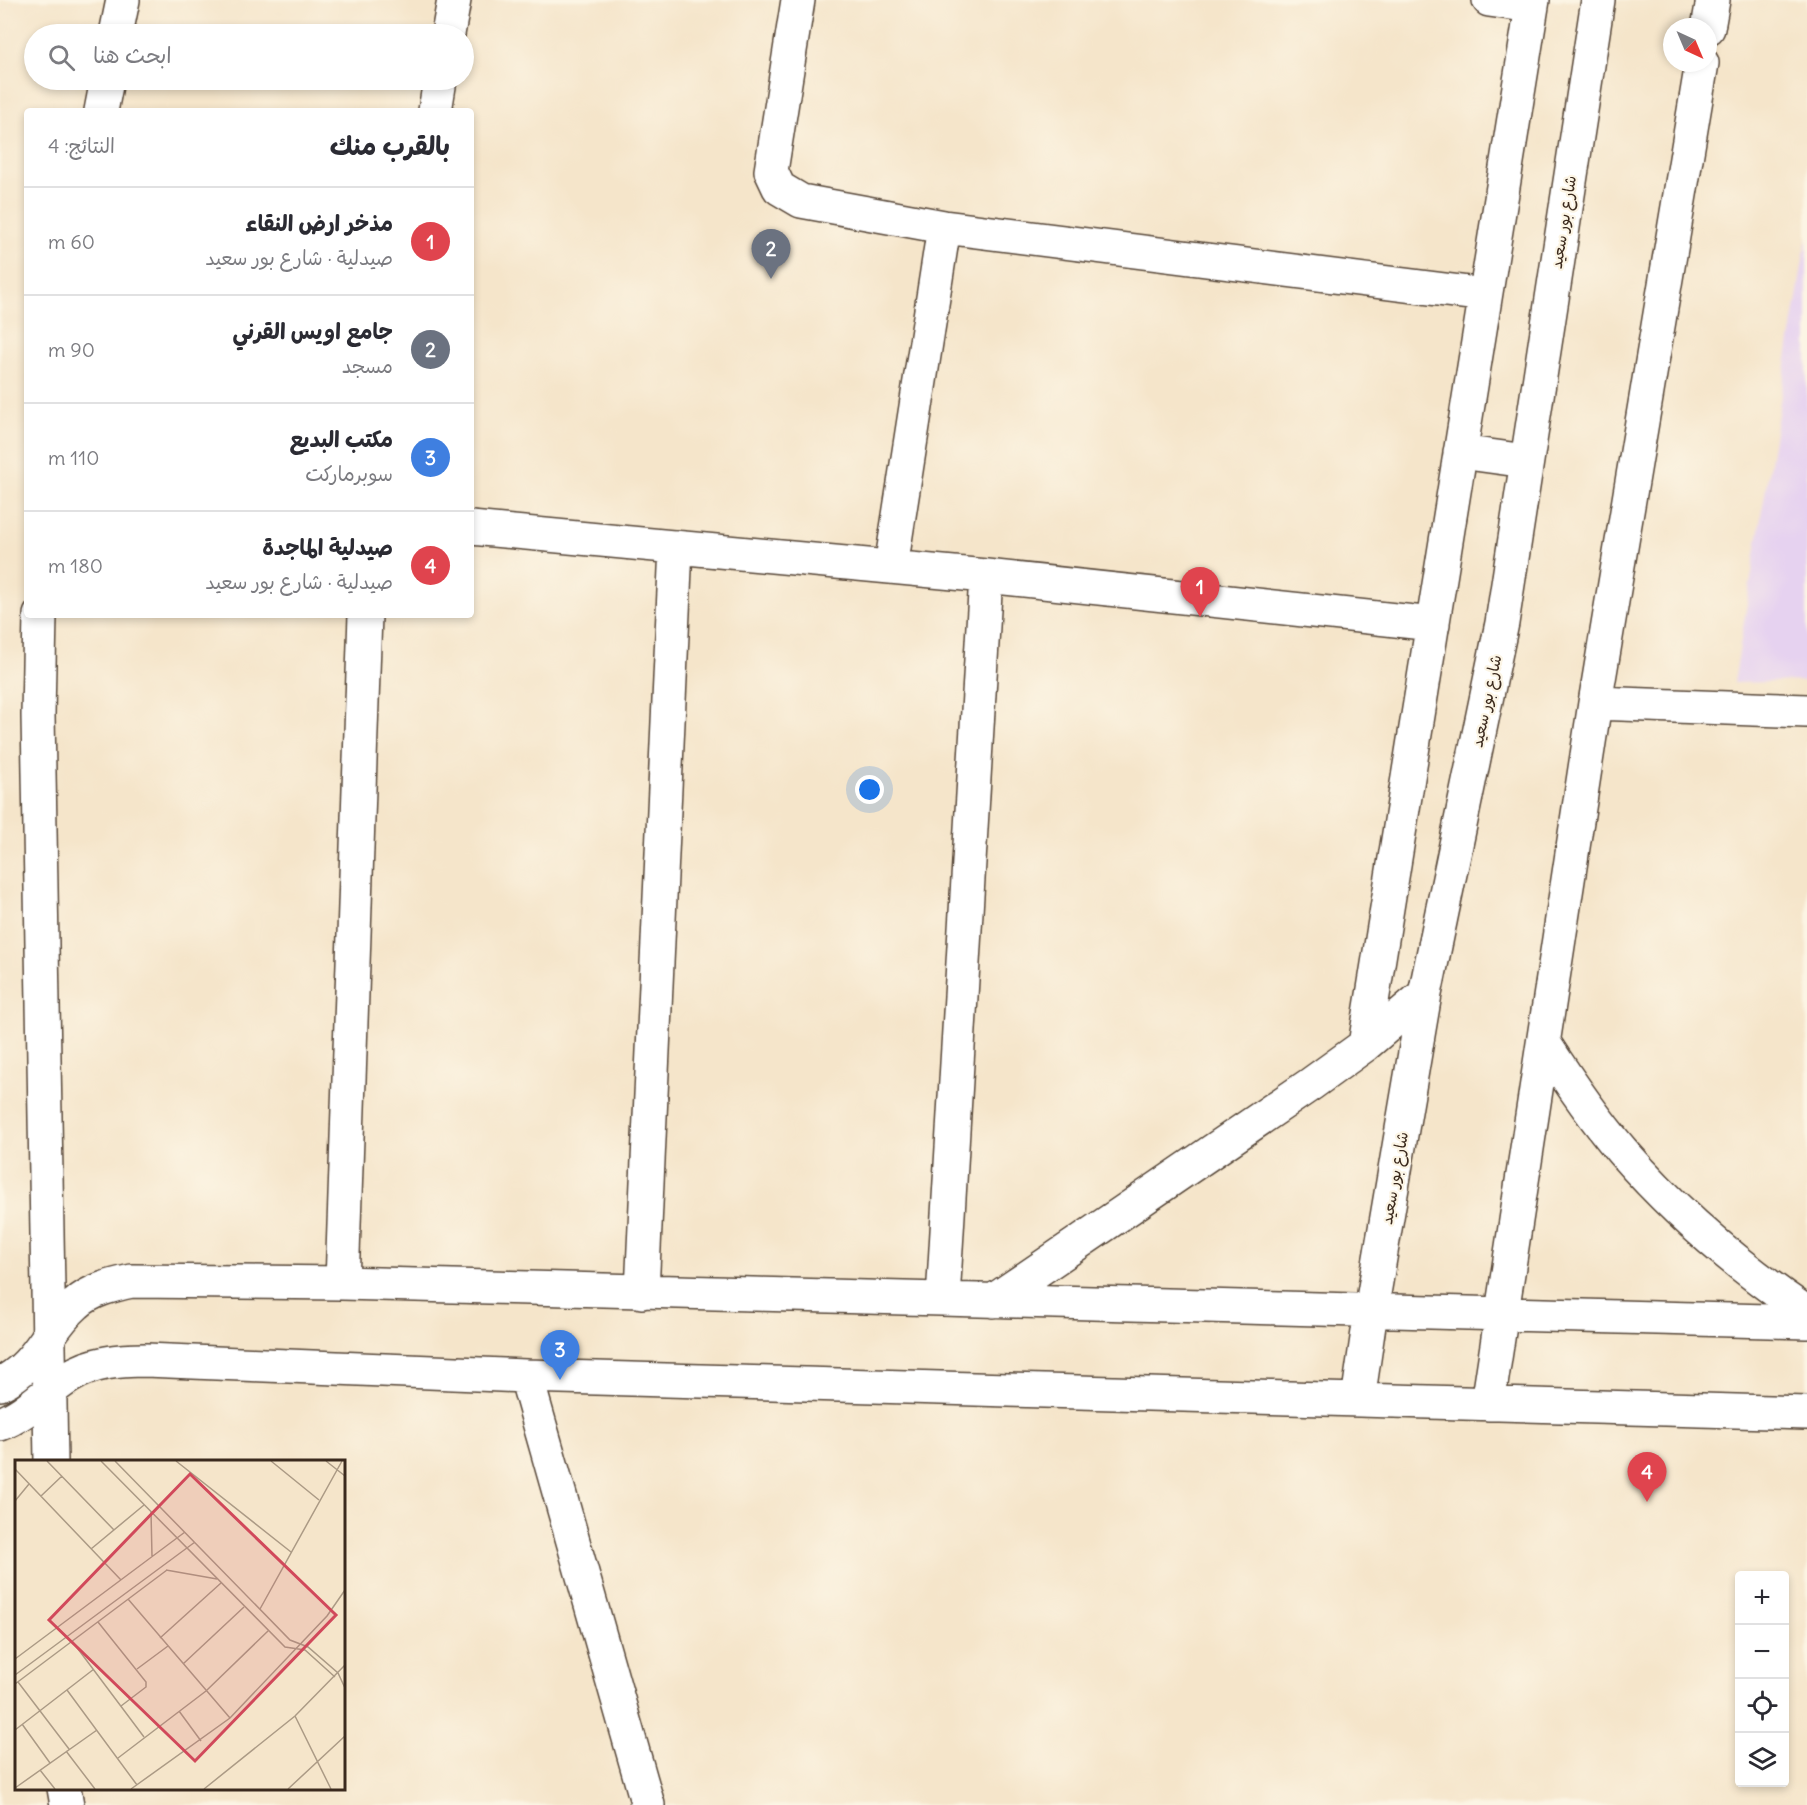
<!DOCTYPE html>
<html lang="ar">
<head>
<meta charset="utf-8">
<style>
  :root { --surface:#fff; --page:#f2f2f3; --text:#2b2b33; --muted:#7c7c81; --line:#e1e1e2; --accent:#d1495b }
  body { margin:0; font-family:Delius,"Playpen Sans Arabic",sans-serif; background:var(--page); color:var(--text); direction:rtl }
  .controls { position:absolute; right:18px; bottom:18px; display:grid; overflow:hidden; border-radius:6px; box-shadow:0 3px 9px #0003 }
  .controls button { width:54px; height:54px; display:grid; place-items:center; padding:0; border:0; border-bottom:2px solid var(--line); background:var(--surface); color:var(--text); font:30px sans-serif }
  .compass { position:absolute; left:1663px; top:18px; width:54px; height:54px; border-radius:50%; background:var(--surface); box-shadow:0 3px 9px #0003; rotate:136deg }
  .you { position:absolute; left:870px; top:790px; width:21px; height:21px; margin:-15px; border:4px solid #fff; border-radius:50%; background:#1a73e8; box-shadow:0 0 0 9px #1a73e833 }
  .badge { display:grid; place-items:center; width:39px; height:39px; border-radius:50%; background:var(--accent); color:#fff; font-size:20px; font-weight:700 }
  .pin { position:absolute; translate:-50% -50px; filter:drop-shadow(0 2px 3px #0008) }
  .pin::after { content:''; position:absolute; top:32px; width:21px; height:18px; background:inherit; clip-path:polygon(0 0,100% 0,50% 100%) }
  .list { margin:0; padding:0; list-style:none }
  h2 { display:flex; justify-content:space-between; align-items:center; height:78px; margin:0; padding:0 24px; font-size:26px }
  h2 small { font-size:20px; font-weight:400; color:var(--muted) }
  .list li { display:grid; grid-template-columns:39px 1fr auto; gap:18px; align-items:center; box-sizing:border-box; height:108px; padding:0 24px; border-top:2px solid var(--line) }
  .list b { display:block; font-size:22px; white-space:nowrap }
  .list p { margin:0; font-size:20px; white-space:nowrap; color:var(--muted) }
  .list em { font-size:20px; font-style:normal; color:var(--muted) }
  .icon { flex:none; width:33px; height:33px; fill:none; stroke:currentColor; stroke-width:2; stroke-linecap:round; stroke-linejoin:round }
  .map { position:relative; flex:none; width:1807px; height:1805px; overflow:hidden; direction:ltr }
  .search { position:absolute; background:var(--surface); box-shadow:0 3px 9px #0003; left:24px; top:24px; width:450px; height:66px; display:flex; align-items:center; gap:15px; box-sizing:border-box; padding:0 21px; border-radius:33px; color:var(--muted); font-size:22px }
  .panel { position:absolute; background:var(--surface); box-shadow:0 3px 9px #0003; left:24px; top:108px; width:450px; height:510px; border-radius:6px; direction:rtl }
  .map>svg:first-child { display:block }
</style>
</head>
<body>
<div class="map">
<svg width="1807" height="1805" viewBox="0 0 1807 1805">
  <rect width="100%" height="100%" fill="#fcf5e5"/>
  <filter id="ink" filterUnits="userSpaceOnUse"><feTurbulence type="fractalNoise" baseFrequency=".0167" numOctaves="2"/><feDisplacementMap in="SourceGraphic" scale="12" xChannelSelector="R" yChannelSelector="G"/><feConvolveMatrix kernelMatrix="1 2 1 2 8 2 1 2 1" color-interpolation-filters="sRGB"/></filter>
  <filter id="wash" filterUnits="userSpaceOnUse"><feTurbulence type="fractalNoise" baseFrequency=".008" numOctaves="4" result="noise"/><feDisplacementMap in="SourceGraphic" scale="24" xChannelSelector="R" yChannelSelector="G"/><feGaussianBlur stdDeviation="1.35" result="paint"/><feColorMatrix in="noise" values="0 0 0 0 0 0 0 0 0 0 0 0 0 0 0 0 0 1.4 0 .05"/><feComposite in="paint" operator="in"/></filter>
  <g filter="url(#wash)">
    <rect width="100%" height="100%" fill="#f5e5ca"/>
    <path fill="#e6d2f0" d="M 1807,236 L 1807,681 L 1734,683 Z"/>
  </g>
  <g filter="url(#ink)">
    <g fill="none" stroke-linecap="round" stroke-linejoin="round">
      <g stroke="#574638" stroke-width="36">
        <path id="minor" d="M 798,0 L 771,171 L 779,188 L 801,201 L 944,227 L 1485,295
          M 1489,0 L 1532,6
          M 1708,28 L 1713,0
          M 116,34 L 123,0
          M 448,34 L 454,0
          M 101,111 L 107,80
          M 435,111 L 440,80
          M 1460,452 L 1526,461
          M 471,528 L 986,576 L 1433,624
          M 891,567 L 944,227
          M 40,615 L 38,715 L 51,1462
          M 1595,703 L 1807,711
          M 1544,1043 C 1568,1080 1593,1117 1622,1151 C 1676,1213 1739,1267 1807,1313
          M 1365,1045 L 1533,0
          M 342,1283 L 365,615
          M 642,1292 L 676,547
          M 943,1299 L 986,576
          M 993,1301 L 1311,1084 L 1365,1045 L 1425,994
          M 526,1376 L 648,1805
          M 0,1384 C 39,1365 46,1330 76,1304 C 91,1290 113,1285 132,1281 L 342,1283 L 1807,1322
          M 1358,1400 L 1371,1311 L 1425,994 L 1502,623 L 1598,0
          M 1488,1404 L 1595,703 L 1702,63
          M 0,1424 C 27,1414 45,1392 69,1377 C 93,1362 119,1360 146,1360 L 526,1376 L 1807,1413
          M 64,1788 L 67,1805"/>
      </g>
      <use href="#minor" stroke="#fff" stroke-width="33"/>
    </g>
  </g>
  <g text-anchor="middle" stroke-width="4.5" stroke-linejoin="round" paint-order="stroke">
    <g font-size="16" fill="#3b2a1e" stroke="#fcf5e5">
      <text transform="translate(1563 222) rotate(-81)" y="6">شارع بور سعيد</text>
      <text transform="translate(1486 701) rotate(-78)" y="6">شارع بور سعيد</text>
      <text transform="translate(1394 1178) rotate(-80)" y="6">شارع بور سعيد</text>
    </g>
  </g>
  <g transform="translate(15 1460)">
    <rect width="330" height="330" fill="#f5e5ca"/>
    <path fill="none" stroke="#ab9a85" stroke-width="1.5" d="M 32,1 L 99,70M 86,1 L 270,187 L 290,190 L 320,217M 100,1 L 275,180 L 293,187 L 323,213 L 330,228M 161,1 L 276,92M 256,1 L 304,40M 311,1 L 330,16M 0,9 L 106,120M 26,36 L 47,16M 0,41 L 14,24M 136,52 L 137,96M 76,89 L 129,45M 151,110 L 202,119M 113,139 L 215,258M 245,149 L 327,1M 83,162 L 131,222 L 131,227 L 106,246M 145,178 L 206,123M 57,181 L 129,277M 0,199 L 170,72M 168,204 L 229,147M 122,209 L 153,186M 0,215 L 180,82M 3,222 L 54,289M 0,224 L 152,110M 52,230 L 122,325M 164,251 L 186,281M 280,256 L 316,329M 7,264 L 35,303M 0,270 L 79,209M 51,291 L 80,329M 103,298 L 191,231 L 253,171M 25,310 L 40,329M 0,328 L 82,270M 116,329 L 215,258 L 312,156 L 330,130M 189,329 L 280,256 L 330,205M 273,329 L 330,276"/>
    <path fill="#d1495b" fill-opacity="0.15" stroke="#d1495b" stroke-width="3" d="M 175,14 L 321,155 L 180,301 L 34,160 Z"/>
    <rect width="330" height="330" fill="none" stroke="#3b2a1e" stroke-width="3"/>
  </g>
</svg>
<div class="controls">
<button>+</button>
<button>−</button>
<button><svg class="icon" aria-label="locate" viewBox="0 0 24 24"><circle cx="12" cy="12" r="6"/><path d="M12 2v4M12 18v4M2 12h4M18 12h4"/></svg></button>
<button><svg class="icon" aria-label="layers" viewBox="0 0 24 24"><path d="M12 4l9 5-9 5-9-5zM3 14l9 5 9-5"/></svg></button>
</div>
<svg class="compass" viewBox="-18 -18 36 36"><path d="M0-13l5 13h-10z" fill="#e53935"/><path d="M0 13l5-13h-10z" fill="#7c7c81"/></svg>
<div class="you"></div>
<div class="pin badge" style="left:1200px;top:617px;background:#e0444e">1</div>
<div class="pin badge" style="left:771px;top:279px;background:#6b7280">2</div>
<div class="pin badge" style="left:560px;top:1380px;background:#3f7fe0">3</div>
<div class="pin badge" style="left:1647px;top:1502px;background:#e0444e">4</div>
<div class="search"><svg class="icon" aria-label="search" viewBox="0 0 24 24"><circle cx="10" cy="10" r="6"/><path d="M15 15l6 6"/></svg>ابحث هنا</div>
<section class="panel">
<h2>بالقرب منك<small>النتائج: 4</small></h2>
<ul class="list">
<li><span class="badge" style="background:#e0444e">1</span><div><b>مذخر ارض النقاء</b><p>صيدلية · شارع بور سعيد</p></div><em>60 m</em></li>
<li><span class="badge" style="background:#6b7280">2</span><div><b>جامع اويس القرني</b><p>مسجد</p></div><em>90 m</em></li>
<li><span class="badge" style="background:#3f7fe0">3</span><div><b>مكتب البديع</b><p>سوبرماركت</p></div><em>110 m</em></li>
<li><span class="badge" style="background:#e0444e">4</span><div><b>صيدلية الماجدة</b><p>صيدلية · شارع بور سعيد</p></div><em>180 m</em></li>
</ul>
</section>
</div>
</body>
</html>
